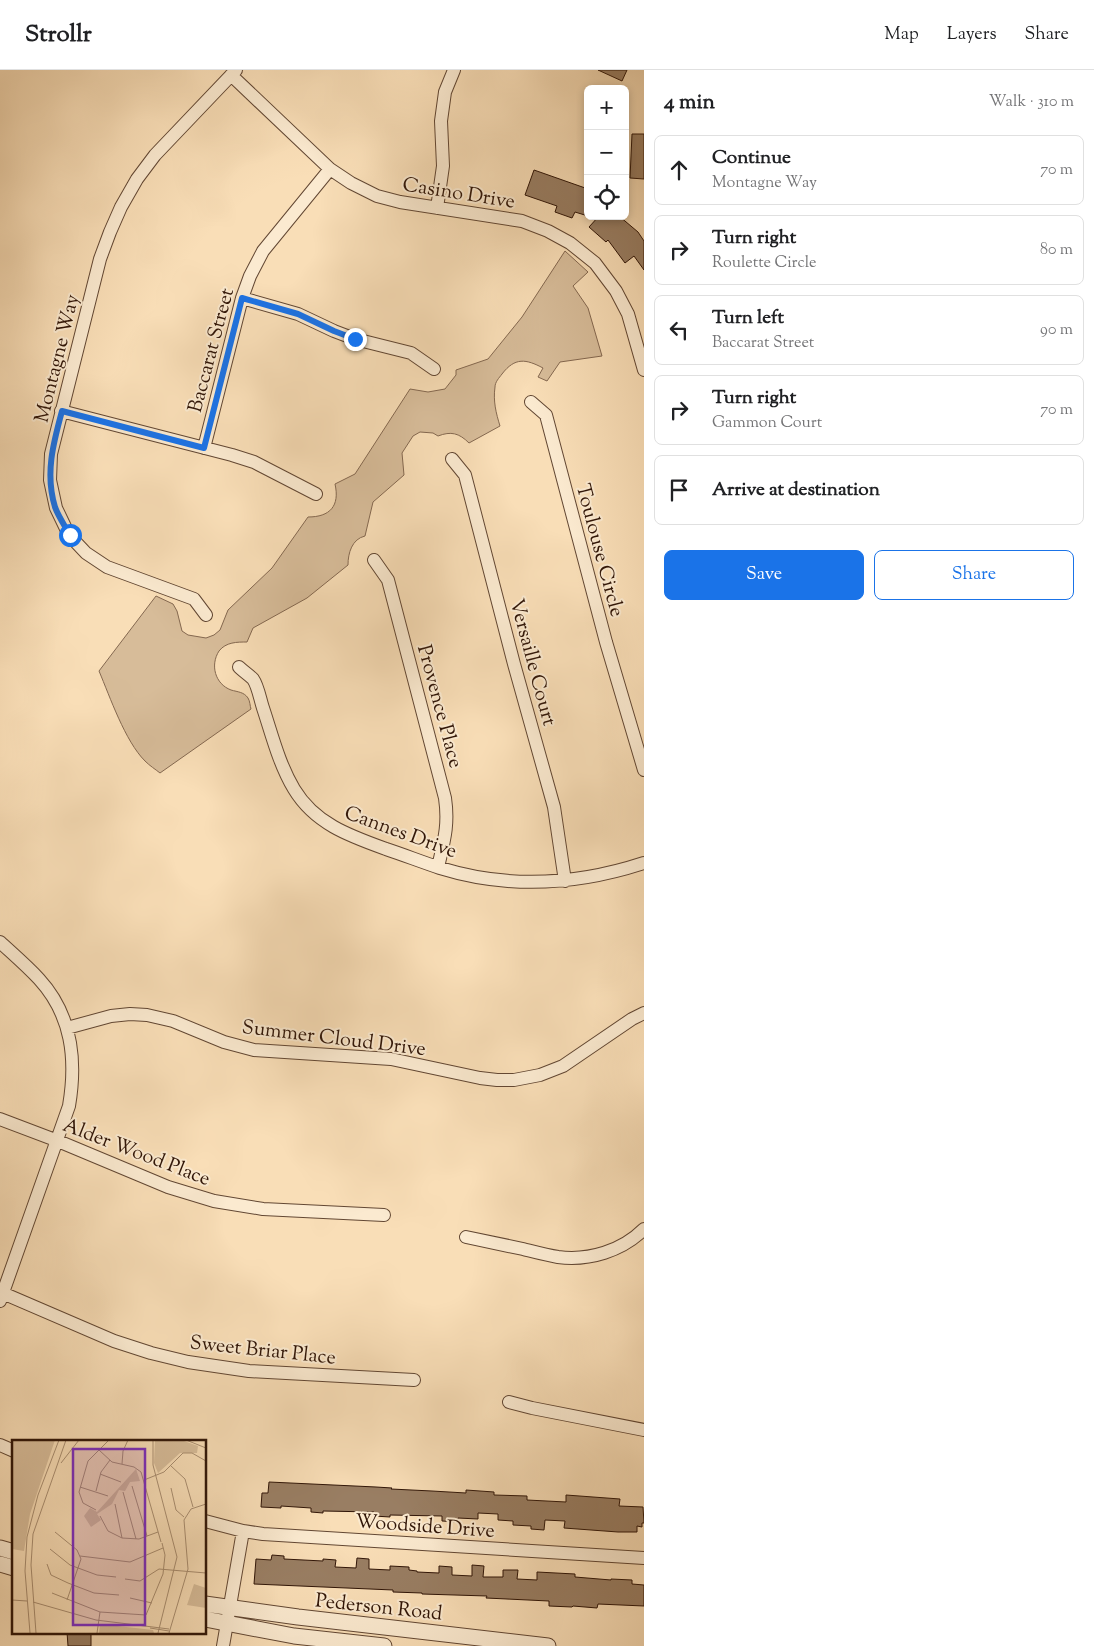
<!DOCTYPE html>
<html lang="en">
<head>
<meta charset="utf-8">
<style>
  :root { --surface:#fff; --page:#f2f2f2; --text:#202124; --muted:#757577; --line:#e0e0e0; --accent:#1a73e8 }
  body { margin:0; font-family:"Sorts Mill Goudy",serif; background:var(--page); color:var(--text) }
  .controls { position:absolute; right:15px; top:15px; display:grid; overflow:hidden; border-radius:8px; box-shadow:0 2px 8px #0003 }
  .controls button { width:45px; height:45px; display:grid; place-items:center; padding:0; border:0; border-bottom:1px solid var(--line); background:var(--surface); color:var(--text); font:25px sans-serif }
  .stop { position:absolute; width:15px; height:15px; margin:-11px; border:4px solid #1a73e8; border-radius:50%; background:#fff }
  .stop.end { background:#1a73e8; border-color:#fff; box-shadow:0 1px 5px #0008 }
  .list { margin:0; padding:0; list-style:none }
  h2 { display:flex; justify-content:space-between; align-items:center; height:65px; margin:0; padding:0 20px; font-size:21px }
  h2 small { font-size:16px; font-weight:400; color:var(--muted) }
  .list li { display:grid; grid-template-columns:32px 1fr auto; gap:15px; align-items:center; box-sizing:border-box; height:70px; margin:0 10px 10px; padding:0 10px; border:1px solid var(--line); border-radius:8px }
  .list b { display:block; font-size:19px; white-space:nowrap }
  .list p { margin:0; font-size:16px; white-space:nowrap; color:var(--muted) }
  .list em { font-size:16px; font-style:normal; color:var(--muted) }
  .actions { display:flex; gap:10px; padding:15px 20px }
  .actions a { flex:1; padding:11px 0; border:1px solid var(--accent); border-radius:8px; text-align:center; font-size:18px; color:var(--accent) }
  .actions .main { background:var(--accent); color:#fff }
  .icon { flex:none; width:28px; height:28px; fill:none; stroke:currentColor; stroke-width:2; stroke-linecap:round; stroke-linejoin:round }
  .map { position:relative; flex:none; width:644px; height:1576px; overflow:hidden }
  header { display:flex; align-items:center; gap:30px; box-sizing:border-box; height:70px; padding:0 25px; background:var(--surface); border-bottom:1px solid var(--line) }
  header strong { font-size:24px }
  nav { display:flex; gap:28px; margin-inline-start:auto; font-size:18px }
  main { display:flex }
  aside { flex:1; background:var(--surface) }
  .map>svg:first-child { display:block }
</style>
</head>
<body>
<header>
<strong>Strollr</strong>
<nav><a>Map</a><a>Layers</a><a>Share</a></nav>
</header>
<main>
<div class="map">
<svg width="644" height="1576" viewBox="0 0 644 1576">
  <rect width="100%" height="100%" fill="#f9deb7"/>
  <filter id="stains"><feTurbulence type="fractalNoise" baseFrequency=".004" numOctaves="4"/><feColorMatrix values="0 0 0 0 .2 0 0 0 0 .09 0 0 0 0 .02 0 0 0 .5 -.17"/></filter>
  <radialGradient id="worn" r=".72"><stop offset=".6" stop-color="#630" stop-opacity="0"/><stop offset="1" stop-color="#630" stop-opacity=".3"/></radialGradient>
  <path fill="#d7bc99" stroke="#846850" d="M 565,181 L 588,202 L 573,216 L 588,238 L 602,286 L 560,292 L 547,311 L 538,307 L 543,298 C 526,289 515,287 502,304 C 499,308 495,312 495,317 C 493,331 496,343 500,356 L 469,373 C 459,363 451,361 438,366 L 433,363 L 420,362 L 413,366 L 402,383 L 404,405 L 373,432 L 365,466 C 352,469 348,483 348,495 L 307,528 L 253,558 L 247,572 C 237,572 226,572 219,581 C 210,595 215,614 231,620 C 238,622 244,622 248,628 C 250,631 250,636 251,639 L 160,703 C 155,699 150,696 145,691 C 125,671 110,627 99,601 L 156,526 L 173,534 L 177,541 L 182,561 L 188,565 L 206,568 L 214,565 L 220,560 L 228,540 L 272,498 L 308,447 C 330,447 340,436 335,414 L 355,404 L 410,319 L 428,322 L 445,319 L 456,305 L 456,300 L 488,289 L 522,247 Z"/>
  <path fill="#997e63" stroke="#301507" d="M 598,0 L 627,0 L 622,11 Z
    M 632,64 L 644,64 L 644,109 L 630,108 Z
    M 534,100 L 588,119 L 588,146 L 575,142 L 572,148 L 555,142 L 557,136 L 525,125 Z
    M 599,146 L 619,146 L 638,162 L 644,171 L 644,200 L 634,186 L 625,193 L 608,170 L 606,172 L 589,157 Z
    M 269,1412 L 376,1417 L 392,1418 L 391,1419 L 432,1421 L 466,1423 L 466,1420 L 494,1422 L 494,1425 L 527,1426 L 527,1430 L 566,1432 L 566,1425 L 620,1429 L 619,1436 L 643,1437 L 644,1453 L 642,1453 L 642,1457 L 637,1456 L 637,1462 L 618,1462 L 564,1458 L 565,1451 L 545,1450 L 544,1460 L 531,1459 L 531,1456 L 513,1455 L 513,1451 L 498,1450 L 498,1444 L 478,1443 L 478,1449 L 458,1448 L 458,1452 L 442,1451 L 442,1446 L 390,1445 L 390,1447 L 374,1446 L 374,1442 L 323,1441 L 323,1443 L 311,1442 L 311,1438 L 281,1436 L 281,1438 L 261,1437 L 262,1423 L 268,1423 Z
    M 272,1485 L 284,1486 L 284,1489 L 323,1491 L 323,1489 L 336,1490 L 335,1497 L 356,1498 L 357,1488 L 369,1489 L 369,1499 L 390,1500 L 390,1496 L 409,1497 L 409,1500 L 417,1501 L 417,1502 L 439,1503 L 439,1496 L 452,1497 L 452,1505 L 472,1506 L 472,1495 L 484,1496 L 483,1507 L 503,1507 L 503,1500 L 518,1500 L 517,1509 L 537,1510 L 537,1502 L 575,1504 L 575,1507 L 611,1510 L 611,1509 L 632,1510 L 632,1514 L 644,1515 L 644,1536 L 598,1534 L 597,1538 L 573,1536 L 572,1537 L 549,1536 L 549,1531 L 486,1528 L 487,1526 L 422,1524 L 422,1523 L 393,1522 L 393,1520 L 254,1514 L 256,1489 L 271,1490 Z
    M 67,1562 L 91,1562 L 91,1576 L 68,1576 Z"/>
  <g fill="none" stroke-linecap="round" stroke-linejoin="round">
    <g stroke="#624733" stroke-width="14">
      <path id="minor" d="M 231,5 L 330,99 L 351,113 L 377,126 L 400,132 L 522,151 L 548,161 L 570,173 L 595,193 L 616,221 L 628,244 L 644,300
        M 437,138 L 443,96 L 441,51 L 445,22 L 454,0
        M 242,228 L 298,244 L 334,261 L 355,269 L 411,283 L 434,299
        M 531,332 L 546,345 L 606,572 L 644,700
        M 61,341 L 232,385 L 254,392 L 316,424
        M 204,378 L 242,228 L 250,206 L 263,181 L 330,99
        M 452,389 L 465,405 L 514,594 L 554,737 L 565,811
        M 374,490 L 388,510 L 445,728 C 449,755 444,771 438,797
        M 206,545 L 194,529 L 107,497 L 86,483 L 69,465 L 56,438 L 50,410 L 51,384 L 100,189 L 110,162 L 121,137 L 137,109 L 155,85 L 236,0
        M 239,597 C 243,601 249,605 253,609 C 258,616 260,629 263,638 C 272,665 279,694 294,719 C 315,754 350,766 386,779 C 404,785 422,792 440,798 C 508,819 577,815 644,793
        M 0,872 C 13,884 27,896 39,909 C 72,945 77,989 69,1036 L 0,1231
        M 67,958 L 111,946 L 130,944 L 147,945 L 173,951 L 224,972 L 254,980 L 391,989 L 480,1008 L 497,1010 L 514,1010 L 540,1005 L 563,996 L 632,949 L 644,943
        M 0,1049 L 58,1071 L 168,1117 L 214,1131 L 263,1139 L 384,1145
        M 466,1167 C 485,1171 504,1175 523,1179 C 535,1182 546,1185 558,1187 C 589,1191 622,1181 644,1159
        M 0,1222 L 114,1271 L 151,1283 L 188,1292 L 249,1301 L 414,1310
        M 509,1332 L 532,1338 L 644,1360
        M 0,1375 L 14,1381
        M 205,1451 L 243,1461 L 263,1464 L 644,1488
        M 223,1576 L 243,1461"/>
    </g>
    <g stroke="#624733" stroke-width="17">
      <path id="tertiary" d="M 0,1478 L 14,1482
        M 0,1494 L 14,1498
        M 205,1534 L 298,1547 L 548,1576
        M 205,1549 L 294,1566 L 384,1576"/>
    </g>
    <use href="#minor" stroke="#fbead0" stroke-width="12"/>
    <use href="#tertiary" stroke="#fbead0" stroke-width="15"/>
  </g>
  <g fill="none" stroke-linecap="round" stroke-linejoin="round">
    <path stroke="#1a73e8" stroke-width="6" d="M 70,465 C 65,456 58,446 55,437 C 45,404 53,374 62,341 L 204,378 L 242,228 L 298,244 L 334,261 L 355,269"/>
  </g>
  <g text-anchor="middle" stroke-width="4" stroke-linejoin="round" paint-order="stroke">
    <g font-size="20" fill="#301507" stroke="#fbead0">
      <text transform="translate(459 122) rotate(9)" y="7">Casino Drive</text>
      <text transform="translate(210 280) rotate(-75)" y="7">Baccarat Street</text>
      <text transform="translate(56 288) rotate(-76)" y="7">Montagne Way</text>
      <text transform="translate(601 480) rotate(75)" y="7">Toulouse Circle</text>
      <text transform="translate(534 592) rotate(75)" y="7">Versaille Court</text>
      <text transform="translate(441 636) rotate(75)" y="7">Provence Place</text>
      <text transform="translate(401 761) rotate(20)" y="7">Cannes Drive</text>
      <text transform="translate(334 967) rotate(7)" y="7">Summer Cloud Drive</text>
      <text transform="translate(137 1081) rotate(21)" y="7">Alder Wood Place</text>
      <text transform="translate(263 1279) rotate(6)" y="7">Sweet Briar Place</text>
      <text transform="translate(425 1455) rotate(4)" y="7">Woodside Drive</text>
      <text transform="translate(379 1536) rotate(6)" y="7">Pederson Road</text>
    </g>
  </g>
  <g transform="translate(12 1370)">
    <rect width="194" height="194" fill="#f9deb7"/>
    <path d="M 0,0 L 43,0 L 18,74 L 12,111 L 0,109 ZM 143,0 L 172,1 L 186,6 L 185,13 L 168,13 L 146,33 L 142,23 ZM 124,29 L 128,41 L 118,42 L 113,51 L 107,50 L 100,64 L 85,74 L 89,80 L 79,87 L 72,76 L 78,68 L 85,72 ZM 182,144 L 194,148 L 194,168 L 175,165 ZM 88,184 L 141,190 L 142,193 L 87,193 Z" fill="#d7bc99"/>
    <path fill="none" stroke="#a98e71" stroke-width="1" d="M 141,0 L 141,25 L 165,117 L 146,193M 174,0 L 194,8M 87,10 L 100,22 L 122,27 L 129,32 L 149,102M 49,23 L 67,0M 110,24 L 111,11 L 116,0M 159,26 L 173,39 L 181,67M 88,34 L 109,42M 132,40 L 152,32 L 171,13 L 180,13 L 194,21M 120,46 L 135,96M 68,47 L 96,56M 159,48 L 164,70 L 172,77M 84,51 L 89,32 L 98,20M 111,52 L 124,99M 103,64 L 110,98M 84,70 L 71,63 L 67,52 L 76,21 L 97,0M 88,76 L 96,91 L 110,98 L 127,99 L 146,92M 43,92 L 65,110 L 69,119 L 55,160M 38,109 L 58,125 L 85,135 L 104,137M 68,116 L 118,122 L 151,108M 35,124 L 39,135 L 56,143 L 82,153 L 107,155M 113,139 L 128,141 L 147,129 L 194,133M 40,153 L 88,172 L 134,175 L 151,134 L 153,115 L 150,103M 118,158 L 140,163M 0,160 L 15,161M 21,162 L 84,180 L 157,189M 138,188 L 157,191M 18,193 L 13,131 L 15,97 L 26,55 L 47,0M 24,193 L 19,125 L 21,94 L 54,0M 85,193 L 88,172M 157,193 L 176,129 L 172,80 L 179,69 L 194,64"/>
    <path fill="#7b2cbf" fill-opacity="0.15" stroke="#7b2cbf" stroke-width="2.5" d="M 61,9 L 133,9 L 133,185 L 61,185 Z"/>
    <rect width="194" height="194" fill="none" stroke="#301507" stroke-width="2.5"/>
  </g>
  <rect width="100%" height="100%" filter="url(#stains)"/>
  <rect width="100%" height="100%" fill="url(#worn)"/>
</svg>
<div class="controls">
<button>+</button>
<button>−</button>
<button><svg class="icon" aria-label="locate" viewBox="0 0 24 24"><circle cx="12" cy="12" r="6"/><path d="M12 2v4M12 18v4M2 12h4M18 12h4"/></svg></button>
</div>
<div class="stop" style="left:70px;top:465px"></div>
<div class="stop end" style="left:355px;top:269px"></div>
</div>
<aside>
<h2>4 min<small>Walk · 310 m</small></h2>
<ul class="list">
<li><svg class="icon" aria-label="ahead" viewBox="0 0 24 24"><path d="M12 20V5M6 11l6-6 6 6"/></svg><div><b>Continue</b><p>Montagne Way</p></div><em>70 m</em></li>
<li><svg class="icon" aria-label="right" viewBox="0 0 24 24"><path d="M7 20v-9h11M14 6l5 5-5 5"/></svg><div><b>Turn right</b><p>Roulette Circle</p></div><em>80 m</em></li>
<li><svg class="icon" aria-label="left" viewBox="0 0 24 24"><path d="M17 20v-9H6M10 6l-5 5 5 5"/></svg><div><b>Turn left</b><p>Baccarat Street</p></div><em>90 m</em></li>
<li><svg class="icon" aria-label="right" viewBox="0 0 24 24"><path d="M7 20v-9h11M14 6l5 5-5 5"/></svg><div><b>Turn right</b><p>Gammon Court</p></div><em>70 m</em></li>
<li><svg class="icon" aria-label="arrive" viewBox="0 0 24 24"><path d="M6 21V4h12l-3 4 3 4H6"/></svg><div><b>Arrive at destination</b></div></li>
</ul>
<div class="actions"><a class="main">Save</a><a>Share</a></div>
</aside>
</main>
</body>
</html>
